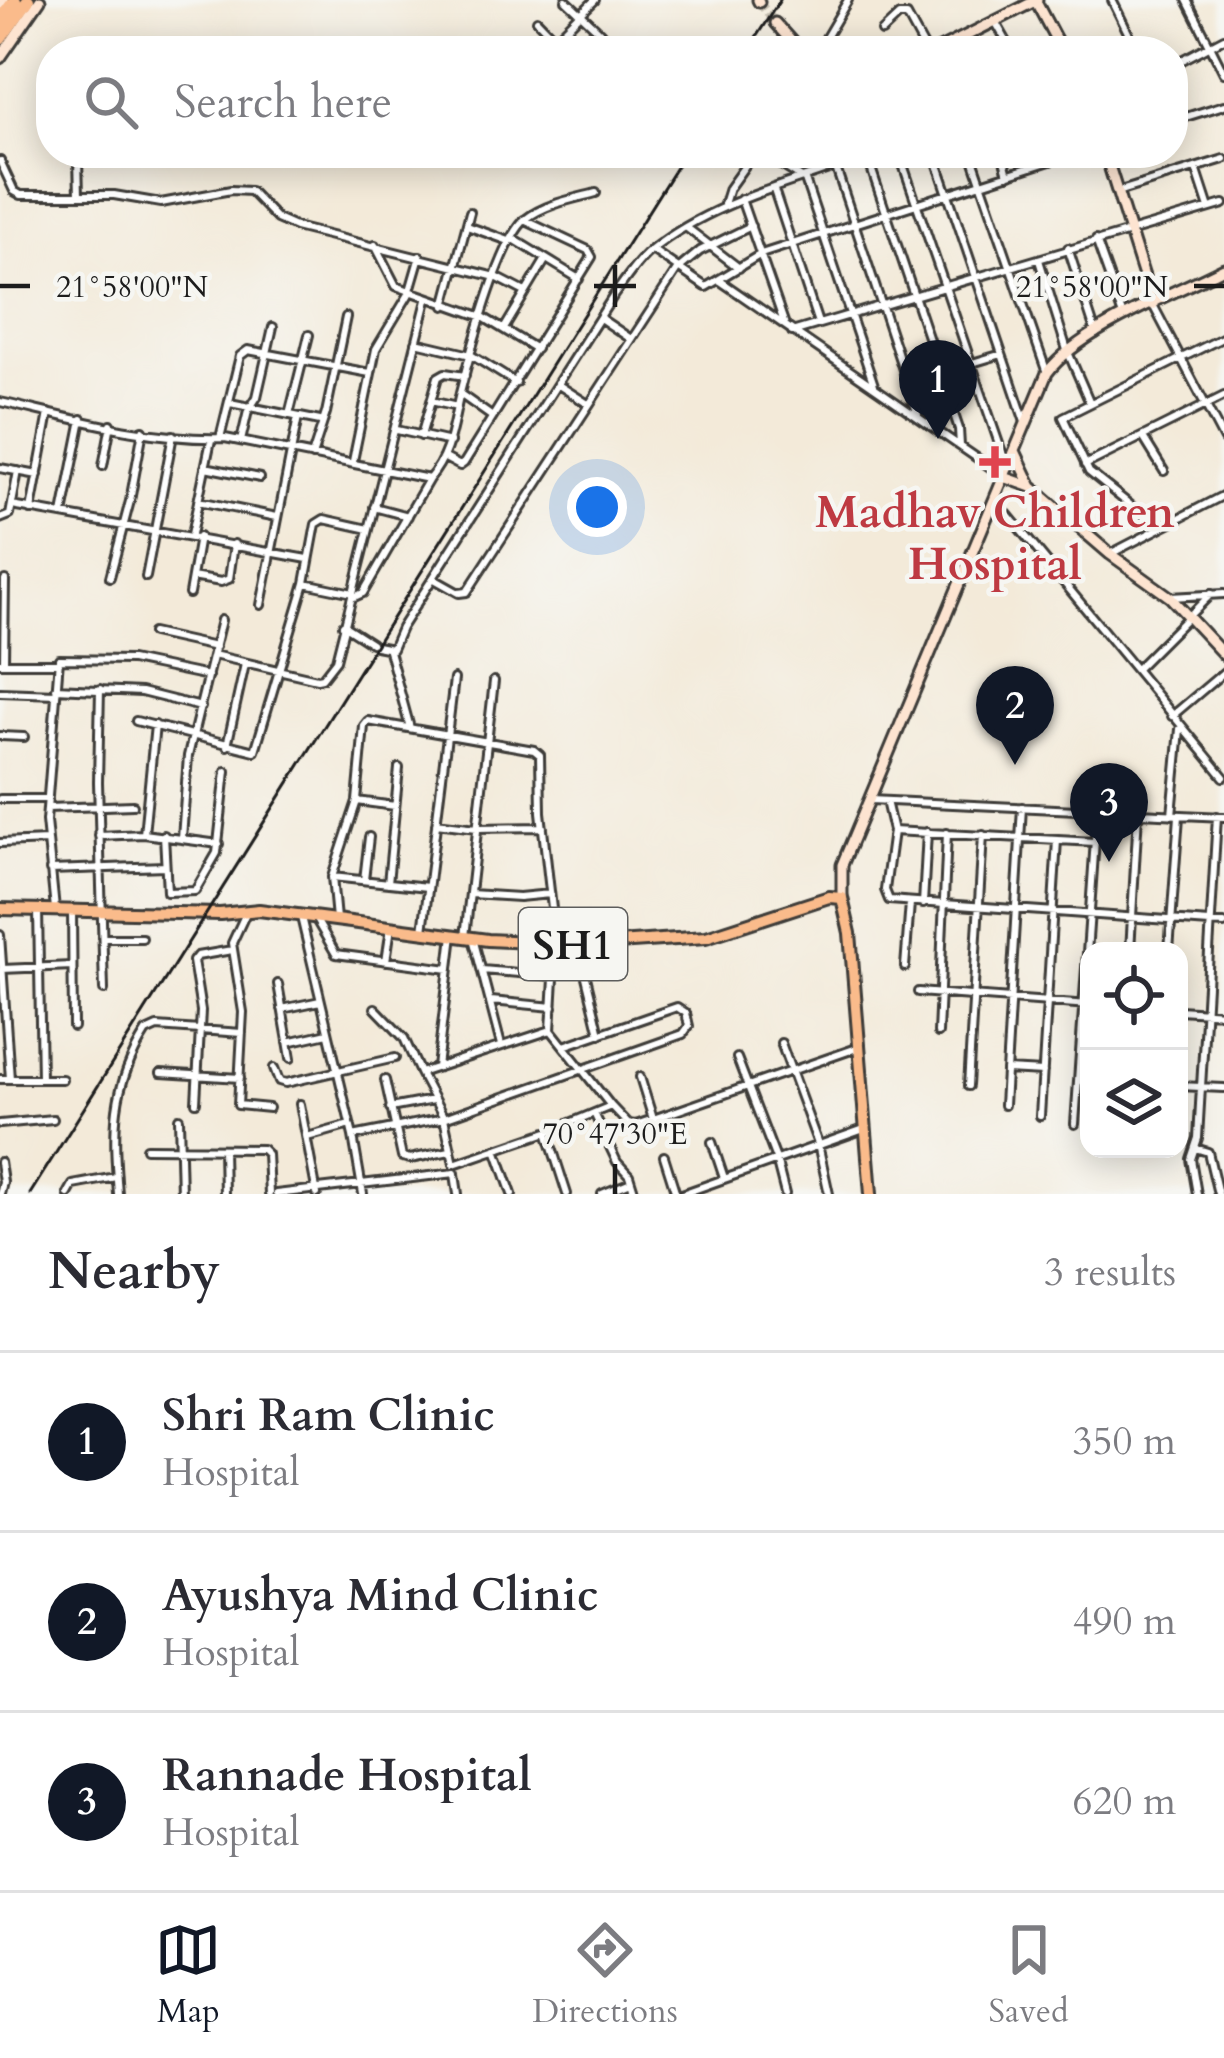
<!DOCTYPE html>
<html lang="en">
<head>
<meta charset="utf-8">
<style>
  :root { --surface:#fff; --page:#f2f2f3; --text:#2b2b33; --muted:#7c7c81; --line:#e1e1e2; --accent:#111827 }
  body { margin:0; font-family:Cardo,serif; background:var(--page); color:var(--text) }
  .controls { position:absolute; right:36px; bottom:36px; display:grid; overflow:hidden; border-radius:24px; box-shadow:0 6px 30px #0003 }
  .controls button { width:108px; height:108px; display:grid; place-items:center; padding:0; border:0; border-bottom:3px solid var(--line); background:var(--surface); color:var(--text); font:60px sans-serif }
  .you { position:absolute; left:597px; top:507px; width:42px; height:42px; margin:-30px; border:9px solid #fff; border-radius:50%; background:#1a73e8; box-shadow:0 0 0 18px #1a73e833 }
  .badge { display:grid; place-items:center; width:78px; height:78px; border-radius:50%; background:var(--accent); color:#fff; font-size:39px; font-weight:700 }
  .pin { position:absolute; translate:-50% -99px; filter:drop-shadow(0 3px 6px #0008) }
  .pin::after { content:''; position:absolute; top:63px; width:42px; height:36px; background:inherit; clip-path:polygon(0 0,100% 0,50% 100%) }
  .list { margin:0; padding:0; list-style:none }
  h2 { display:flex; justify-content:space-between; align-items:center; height:156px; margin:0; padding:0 48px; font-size:51px }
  h2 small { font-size:39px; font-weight:400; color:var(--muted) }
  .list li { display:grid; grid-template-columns:78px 1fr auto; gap:36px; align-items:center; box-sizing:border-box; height:180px; padding:0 48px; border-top:3px solid var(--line) }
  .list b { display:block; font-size:45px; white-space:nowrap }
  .list p { margin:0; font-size:39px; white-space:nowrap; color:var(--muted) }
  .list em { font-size:39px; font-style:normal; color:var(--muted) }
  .icon { flex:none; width:66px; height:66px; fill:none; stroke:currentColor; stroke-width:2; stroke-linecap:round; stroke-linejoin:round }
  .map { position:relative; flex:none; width:1224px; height:1194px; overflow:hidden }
  .search { position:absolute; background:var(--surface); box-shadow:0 6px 30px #0003; left:36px; right:36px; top:36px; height:132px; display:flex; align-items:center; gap:30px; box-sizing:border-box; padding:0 42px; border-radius:48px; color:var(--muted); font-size:45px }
  .sheet { height:696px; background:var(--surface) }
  nav { display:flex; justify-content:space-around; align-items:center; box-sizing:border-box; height:168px; border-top:3px solid var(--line); background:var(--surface); font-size:33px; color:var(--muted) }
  nav a { display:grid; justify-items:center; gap:6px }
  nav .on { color:var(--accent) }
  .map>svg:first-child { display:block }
</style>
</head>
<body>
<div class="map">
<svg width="1224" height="1194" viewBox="0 0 1224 1194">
  <rect width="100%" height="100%" fill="#f6f6f2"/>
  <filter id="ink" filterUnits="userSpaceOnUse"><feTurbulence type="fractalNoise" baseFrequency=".00833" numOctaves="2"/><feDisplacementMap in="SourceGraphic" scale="24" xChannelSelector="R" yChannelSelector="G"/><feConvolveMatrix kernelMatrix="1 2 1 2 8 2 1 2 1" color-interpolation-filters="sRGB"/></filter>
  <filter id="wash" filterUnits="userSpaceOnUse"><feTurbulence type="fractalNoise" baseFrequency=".004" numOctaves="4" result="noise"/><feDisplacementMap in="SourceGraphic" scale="48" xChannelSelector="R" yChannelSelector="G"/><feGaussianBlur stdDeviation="2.7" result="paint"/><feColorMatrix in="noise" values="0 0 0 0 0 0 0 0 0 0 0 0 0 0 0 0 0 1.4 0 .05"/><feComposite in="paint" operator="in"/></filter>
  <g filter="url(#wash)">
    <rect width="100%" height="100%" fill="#f3ead9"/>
  </g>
  <g filter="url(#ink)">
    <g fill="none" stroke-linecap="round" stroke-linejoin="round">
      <path stroke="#c8c1b3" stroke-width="9" stroke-dasharray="9 4.5" stroke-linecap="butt" d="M 759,2 L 775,23"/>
      <g stroke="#3c3b38" stroke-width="12">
        <path id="street" d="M 566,0 L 601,33
          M 1112,0 L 1137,51
          M 1187,0 L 1224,73
          M 537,20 L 567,51
          M 995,21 L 1012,51
          M 882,32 L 899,16 L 907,16 L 926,51
          M 515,45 L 521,51
          M 543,51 L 595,0
          M 818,51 L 848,0
          M 1173,65 L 1224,38
          M 1173,121 L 1224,105
          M 762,153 L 805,180 L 874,385
          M 807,153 L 836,168 L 918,415
          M 899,153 L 1007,467
          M 934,153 L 1025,422
          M 971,153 L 1047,373
          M 1002,153 L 1008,175
          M 867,156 L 959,429 L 960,446
          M 78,159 L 79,195
          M 0,161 L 14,191 L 21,195 L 114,195 L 161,203 L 231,190 L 250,191 L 277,219 L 295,227 L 496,277 L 525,292
          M 1196,168 L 1209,208
          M 774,190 L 818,323
          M 1117,192 L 1224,159
          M 741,199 L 785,325
          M 724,204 L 729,188 L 754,153
          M 467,226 L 509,241
          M 687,228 L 739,268
          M 512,238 L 579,279
          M 1096,240 L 1123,316
          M 375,245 L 396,286 L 483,317 L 536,349
          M 1068,248 L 1096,334
          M 652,250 L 706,287 L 761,254 L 1075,153
          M 1039,260 L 1067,350 L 1090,403
          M 719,280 L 1003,476
          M 1153,305 L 1224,440
          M 445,306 L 470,212
          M 600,318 L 631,339
          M 504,329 L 546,259
          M 792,332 L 1224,204
          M 416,342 L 471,355 L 516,383
          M 909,382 L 1002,354
          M 557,384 L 588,404
          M 460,394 L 491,416
          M 431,401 L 457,407
          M 0,402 C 72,418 152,441 225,438 L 429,479 C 451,454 452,425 460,393 C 469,357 500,240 526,219 C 545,204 573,199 596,193
          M 230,403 L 320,421
          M 289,415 L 309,335
          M 397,430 L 450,442
          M 421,436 L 438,377 L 445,373 L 465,376
          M 1143,437 L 1164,471
          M 220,438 L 240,356 L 248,350 L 370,373
          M 241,441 L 248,411 L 257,397 L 273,327
          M 312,456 L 326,413 L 346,317
          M 445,458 L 460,466 L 464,463 L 592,257 L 588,250 L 524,220
          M 353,461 L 376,349 L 409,294 L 420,256
          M 1085,465 L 1224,396
          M 103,466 L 111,424
          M 205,467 L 260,478
          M 0,468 L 38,475
          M 995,499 L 1224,777
          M 198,501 L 277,517
          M 12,506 L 308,559
          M 374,507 L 408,516
          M 31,510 L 49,413
          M 63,514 L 82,419
          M 0,519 L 10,515 L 18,471
          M 1159,528 L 1089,472 L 1063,417 L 1224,337
          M 191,535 L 211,440
          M 1110,554 L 1224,495
          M 110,577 L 130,501 L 143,430
          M 146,577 L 173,435
          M 192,577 L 221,582 L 229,579 L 234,544
          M 434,579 L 459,593 L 467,592 L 677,270 L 700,251 L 751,226
          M 305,583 L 353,593
          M 189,594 L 199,537
          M 1170,597 L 1224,594
          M 352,598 L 363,593 L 429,479
          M 261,605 L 298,417
          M 343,625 L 371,643
          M 152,633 L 215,647
          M 376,646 L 392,649 L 401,628 L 614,295 C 625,281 636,262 650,251 C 715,199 798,182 875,153
          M 389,651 L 410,728
          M 213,655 L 317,679 L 322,678 L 336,660 L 427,300
          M 0,663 L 56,663
          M 4,663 L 5,580
          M 1136,669 L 1211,594
          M 56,688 L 141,692 L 201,707
          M 100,689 L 98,782 L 104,990
          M 0,692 L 56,694
          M 1172,716 L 1224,672
          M 136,721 L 255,751 L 305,583 L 316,524 L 324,519 L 369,529
          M 0,736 L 24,737
          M 227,746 L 245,664
          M 0,799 L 47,799
          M 870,800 L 1224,817
          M 357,801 L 395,806
          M 886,801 L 893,831 L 885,890 L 889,900 L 1224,924
          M 47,808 L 133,805
          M 1172,815 L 1180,729
          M 436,823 L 477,828 L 543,827
          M 893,831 L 1095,842
          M 144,834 L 155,725
          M 164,835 L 167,892 L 195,891 L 217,853 L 226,771
          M 99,836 L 144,834 L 219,844
          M 182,838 L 188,756 L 221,620
          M 0,843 L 47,841
          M 50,870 L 165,866
          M 332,877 L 428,887
          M 364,880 L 369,837
          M 388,883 L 399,768
          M 470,894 L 519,897 L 550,894
          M 923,904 L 927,832
          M 38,909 L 41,1079
          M 55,909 L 46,821 L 59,659 L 131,660 L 208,676
          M 72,910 L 73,1027
          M 246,913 L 232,943 L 243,1012 L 238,1105 L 269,1108
          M 301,917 L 353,1136 L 363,1194
          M 315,918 L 336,954 L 449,969
          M 336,919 L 332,877 L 357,801 L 364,726 L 368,721 L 534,750 L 540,755 L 541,812 L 556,944 L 551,1030 L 420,1073 L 444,1118 L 454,1164 L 547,1132 L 567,1194
          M 423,931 L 454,679
          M 0,935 L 10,1079
          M 465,937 L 494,681
          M 104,938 L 142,938
          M 473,938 L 501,1045
          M 578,944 L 600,1034
          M 1130,951 L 1138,813
          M 1169,951 L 1179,816
          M 386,961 L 391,927
          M 905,967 L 910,903
          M 2,969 L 72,966
          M 482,970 L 554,976
          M 278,984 L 291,1058
          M 918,992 L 1089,1005
          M 491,1001 L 553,1007
          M 375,1008 L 404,1038 L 420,1073
          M 282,1009 L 320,1001
          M 1179,1010 L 1224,1013
          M 938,1033 L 947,833
          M 288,1042 L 328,1033
          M 781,1043 L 818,1144 L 829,1194
          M 737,1058 L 776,1159 L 785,1194
          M 437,1067 L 453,935
          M 274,1068 L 279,1081 L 286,1083 L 395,1058
          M 1006,1070 L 1043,1072
          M 161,1073 L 240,1078
          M 640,1077 L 653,1119
          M 0,1079 L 62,1079
          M 385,1080 L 402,1157 L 410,1159 L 450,1151
          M 968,1086 L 983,835
          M 1179,1086 L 1224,1088
          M 196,1102 L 201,1011 L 193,961 L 197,956 L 232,950
          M 300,1104 L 317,1194
          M 1004,1105 L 1022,807
          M 611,1106 L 628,1124 L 636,1125 L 857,1048
          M 390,1108 L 433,1100
          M 594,1113 L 617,1162 L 629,1175 L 635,1194
          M 1040,1116 L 1057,840
          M 179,1118 L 181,1194
          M 0,1124 L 53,1119
          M 1075,1124 L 1097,811
          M 548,1132 L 611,1106 L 551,1030
          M 353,1136 L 444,1118 L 683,1034 L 689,1026 L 686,1013 L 677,1007 L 564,1046
          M 307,1137 L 350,1125
          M 712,1142 L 724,1178
          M 146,1148 L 262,1149 L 267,1154 L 269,1194
          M 1195,1148 L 1208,1152 L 1218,1194
          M 223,1149 L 224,1194
          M 496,1149 L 512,1194
          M 664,1156 L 676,1194
          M 0,1162 L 3,1182 L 0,1194
          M 455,1174 L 458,1194
          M 68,1194 L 73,1185 L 116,1177
          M 118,1194 C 113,1130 111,1087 146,1032 L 157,1027 L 242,1033
          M 276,1194 L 455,1173
          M 602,1194 L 631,1182
          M 682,1194 L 864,1129
          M 1197,1194 L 1191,1159 L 1198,1138 L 1217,816"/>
      </g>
      <g stroke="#3c3b38" stroke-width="15">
        <path id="secondary" d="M 758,0 L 759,2
          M 1035,0 L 1062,51
          M 0,5 L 4,0
          M 775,23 L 800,51
          M 936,51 L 1037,0
          M 0,58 L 40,0
          M 1105,153 L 1153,305
          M 1015,451 L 1032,487
          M 1004,477 L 1032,487 L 1110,554 L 1170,597 L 1224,655
          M 842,898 L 842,865 L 1047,373 C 1080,329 1173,294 1224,268"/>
      </g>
      <g stroke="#3c3b38" stroke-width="16">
        <path id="primary" d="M 0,909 L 220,914 L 259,910 L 488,940 L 587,945 L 706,937 L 829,897 L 842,898 L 850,933 L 871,1194"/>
      </g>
      <g stroke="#3c3b38" stroke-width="18">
        <path id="highway" d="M 0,21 L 15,0
          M 0,39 L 28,0"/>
      </g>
      <use href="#street" stroke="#fff" stroke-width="6"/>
      <use href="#secondary" stroke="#fde4d1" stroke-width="9"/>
      <use href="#primary" stroke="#fabb8b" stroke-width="10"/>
      <use href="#highway" stroke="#fabb8b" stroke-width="12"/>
      <path stroke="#1c1c1c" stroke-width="3" d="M 747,51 L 780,0
        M 30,1194 L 685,153"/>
    </g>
  </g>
  <path fill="none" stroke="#1c1c1c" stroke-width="4.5" d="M 615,265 L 615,307M 0,286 L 30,286M 594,286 L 636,286M 1194,286 L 1224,286M 615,1164 L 615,1194"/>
  <path fill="#e0444e" stroke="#f6f6f2" stroke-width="4.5" d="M989 444h12v12h12v12h-12v12h-12v-12h-12v-12h12z"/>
  <g text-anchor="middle" stroke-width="9" stroke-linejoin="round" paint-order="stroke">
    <rect fill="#f6f6f2" stroke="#5d5d5c" stroke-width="3" x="519" y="908" width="108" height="72" rx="9"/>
    <g font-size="42" font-weight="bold" fill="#1c1c1c">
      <text x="573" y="959">SH1</text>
    </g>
    <g font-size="45" font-weight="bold" fill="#be3a42" stroke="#f6f6f2">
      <text x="995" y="527">Madhav Children<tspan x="995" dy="52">Hospital</tspan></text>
    </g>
  </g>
  <g font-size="30" text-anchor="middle" fill="#1c1c1c" stroke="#f6f6f2" stroke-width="9" stroke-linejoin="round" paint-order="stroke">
    <text x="132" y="297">21°58'00"N</text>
    <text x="1092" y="297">21°58'00"N</text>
    <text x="615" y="1144">70°47'30"E</text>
  </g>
</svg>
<div class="controls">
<button><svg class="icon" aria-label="locate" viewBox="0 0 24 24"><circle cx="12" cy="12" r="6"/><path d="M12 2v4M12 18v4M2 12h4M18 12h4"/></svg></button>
<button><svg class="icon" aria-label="layers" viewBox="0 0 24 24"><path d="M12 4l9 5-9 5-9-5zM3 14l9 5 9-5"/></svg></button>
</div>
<div class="you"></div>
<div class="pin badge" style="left:938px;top:439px">1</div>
<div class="pin badge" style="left:1015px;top:765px">2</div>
<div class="pin badge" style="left:1109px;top:862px">3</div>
<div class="search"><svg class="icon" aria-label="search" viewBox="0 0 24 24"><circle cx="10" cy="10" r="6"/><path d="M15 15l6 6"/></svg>Search here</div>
</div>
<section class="sheet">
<h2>Nearby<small>3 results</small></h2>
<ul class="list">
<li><span class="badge">1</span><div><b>Shri Ram Clinic</b><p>Hospital</p></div><em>350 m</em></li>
<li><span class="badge">2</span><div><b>Ayushya Mind Clinic</b><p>Hospital</p></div><em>490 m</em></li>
<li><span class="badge">3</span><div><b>Rannade Hospital</b><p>Hospital</p></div><em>620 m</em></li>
</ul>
</section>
<nav>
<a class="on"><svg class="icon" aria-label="map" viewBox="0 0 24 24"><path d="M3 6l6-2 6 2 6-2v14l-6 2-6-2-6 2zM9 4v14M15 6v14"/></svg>Map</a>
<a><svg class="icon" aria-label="directions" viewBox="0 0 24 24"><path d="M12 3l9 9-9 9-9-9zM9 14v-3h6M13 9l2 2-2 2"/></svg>Directions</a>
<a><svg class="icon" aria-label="saved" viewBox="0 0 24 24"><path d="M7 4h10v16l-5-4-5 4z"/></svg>Saved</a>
</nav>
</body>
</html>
